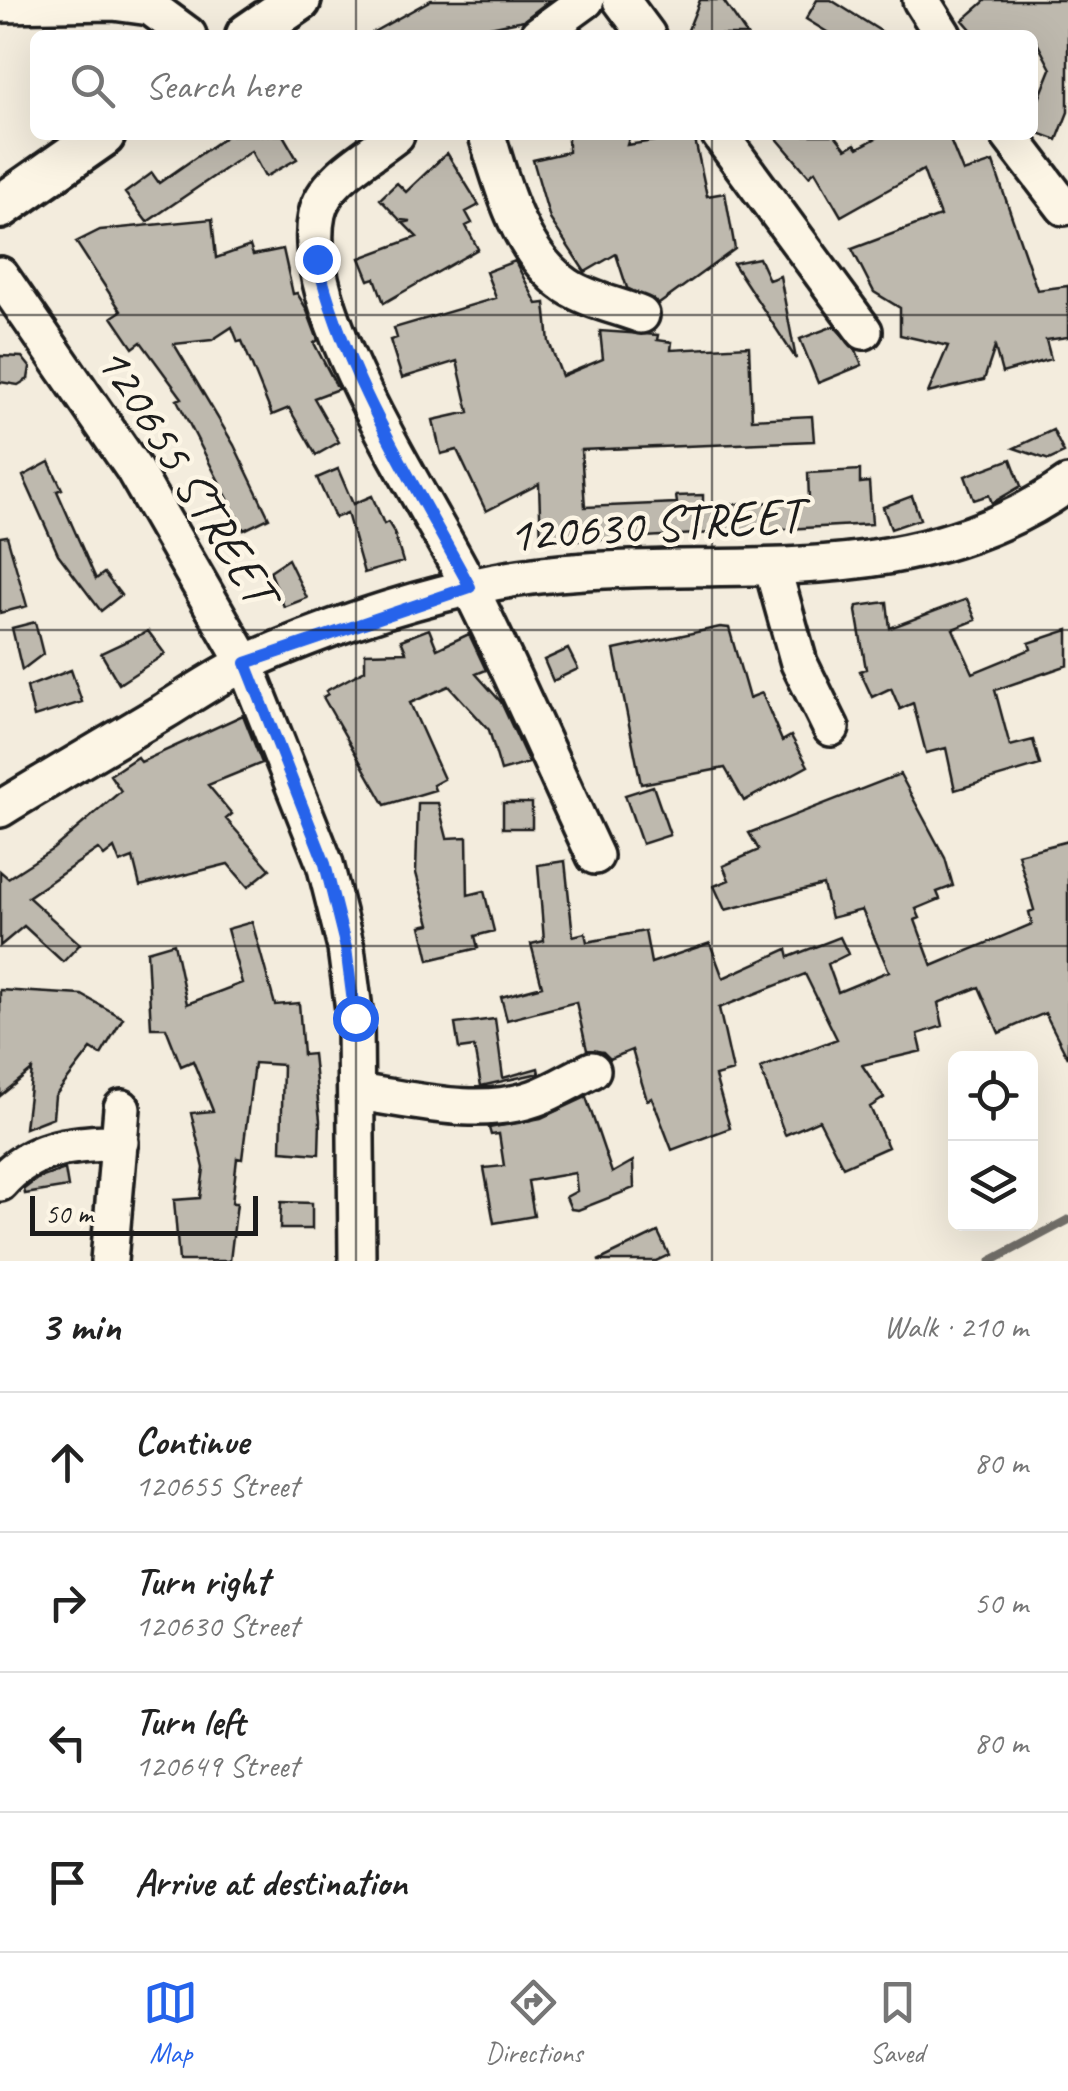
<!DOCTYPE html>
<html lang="en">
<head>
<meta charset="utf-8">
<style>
  :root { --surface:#fff; --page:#f2f2f2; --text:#222; --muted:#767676; --line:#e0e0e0; --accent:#2563eb }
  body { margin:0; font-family:Caveat,sans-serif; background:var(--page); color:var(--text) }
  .controls { position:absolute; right:30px; bottom:30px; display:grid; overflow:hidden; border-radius:15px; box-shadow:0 10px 40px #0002 }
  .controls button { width:90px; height:90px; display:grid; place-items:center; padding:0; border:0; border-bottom:2px solid var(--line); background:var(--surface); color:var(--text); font:50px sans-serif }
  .scale { position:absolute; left:30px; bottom:25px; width:228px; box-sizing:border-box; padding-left:10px; border:5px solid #1c1c1c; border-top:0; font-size:28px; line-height:35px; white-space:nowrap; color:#1c1c1c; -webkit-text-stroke:8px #fcf5e5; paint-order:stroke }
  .stop { position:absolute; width:30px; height:30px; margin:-22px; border:8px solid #2563eb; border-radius:50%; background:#fff }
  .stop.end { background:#2563eb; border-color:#fff; box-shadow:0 2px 10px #0008 }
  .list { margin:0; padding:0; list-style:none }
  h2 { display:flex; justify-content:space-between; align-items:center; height:130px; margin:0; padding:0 40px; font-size:42px }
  h2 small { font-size:32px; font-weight:400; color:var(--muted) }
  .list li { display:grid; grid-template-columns:65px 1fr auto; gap:30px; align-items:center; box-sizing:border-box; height:140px; padding:0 40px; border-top:2px solid var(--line) }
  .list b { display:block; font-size:38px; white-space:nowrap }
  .list p { margin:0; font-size:32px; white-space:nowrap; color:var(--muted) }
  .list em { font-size:32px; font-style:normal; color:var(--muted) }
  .icon { flex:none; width:55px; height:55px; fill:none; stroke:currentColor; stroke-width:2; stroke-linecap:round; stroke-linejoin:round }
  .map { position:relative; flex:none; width:1068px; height:1261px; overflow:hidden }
  .search { position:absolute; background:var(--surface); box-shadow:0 10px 40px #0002; left:30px; right:30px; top:30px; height:110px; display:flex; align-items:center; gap:25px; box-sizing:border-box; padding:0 35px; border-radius:15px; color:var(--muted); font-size:38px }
  .sheet { height:690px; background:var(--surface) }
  nav { display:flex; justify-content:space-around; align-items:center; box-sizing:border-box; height:140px; border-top:2px solid var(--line); background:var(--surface); font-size:28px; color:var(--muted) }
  nav a { display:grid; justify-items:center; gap:5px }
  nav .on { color:var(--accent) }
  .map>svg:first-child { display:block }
</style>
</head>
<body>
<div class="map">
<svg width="1068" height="1261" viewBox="0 0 1068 1261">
  <rect width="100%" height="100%" fill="#f3ecdd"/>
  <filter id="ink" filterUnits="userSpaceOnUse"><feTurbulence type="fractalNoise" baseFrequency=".01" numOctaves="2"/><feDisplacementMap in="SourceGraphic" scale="20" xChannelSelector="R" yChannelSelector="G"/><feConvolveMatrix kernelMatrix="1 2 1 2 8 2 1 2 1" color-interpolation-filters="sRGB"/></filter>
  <g filter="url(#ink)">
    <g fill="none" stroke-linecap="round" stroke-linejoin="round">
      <path stroke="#716e68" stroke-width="9" d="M 991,1261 L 1068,1220"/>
    </g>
    <path fill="#beb9ae" stroke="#1c1c1c" stroke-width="2.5" d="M 431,0 L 550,0 L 524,20 L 490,27 L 493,35 L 368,35 Z
      M 700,0 L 723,0 L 747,35 L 686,35 Z
      M 817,0 L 831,0 L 887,35 L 832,35 L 806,19 Z
      M 986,0 L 1068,0 L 1068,112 L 1057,140 L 1033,131 L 1033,114 L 1051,69 L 1033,35 L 976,35 L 963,20 Z
      M 228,135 L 283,135 L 297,159 L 265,177 L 251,151 L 147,222 L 125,193 L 152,173 L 159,183 Z
      M 568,135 L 630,135 L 627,145 L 694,135 L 707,196 L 725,193 L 735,249 L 659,304 L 627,288 L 616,254 L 585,272 L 550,219 L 533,160 L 568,152 Z
      M 774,135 L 835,135 L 846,149 L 855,144 L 858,148 L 882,135 L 948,135 L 963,172 L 993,162 L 1037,290 L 1068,286 L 1068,337 L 1046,340 L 1051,359 L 1002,373 L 995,347 L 984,380 L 928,393 L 948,346 L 900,335 L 900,308 L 874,292 L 852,249 L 940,216 L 923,170 L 841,216 L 815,171 L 809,176 Z
      M 447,153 L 479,205 L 466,212 L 472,223 L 466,226 L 478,249 L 384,303 L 375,278 L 369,280 L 360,258 L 417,237 L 403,223 L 411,221 L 400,220 L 380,199 L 397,183 L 406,192 Z
      M 212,219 L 216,258 L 250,246 L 253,255 L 283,249 L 293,294 L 297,293 L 306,308 L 318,340 L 314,343 L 338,389 L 314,398 L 339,442 L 316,455 L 289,408 L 272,415 L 242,341 L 238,342 L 232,327 L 212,340 L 174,344 L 234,445 L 269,518 L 244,530 L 177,400 L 182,398 L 141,342 L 133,348 L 112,317 L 121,311 L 76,242 L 100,230 Z
      M 759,258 L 769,280 L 780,276 L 796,359 L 733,263 Z
      M 515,261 L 537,304 L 545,303 L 549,342 L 562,376 L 603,359 L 600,331 L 658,335 L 657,340 L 672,342 L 671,350 L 749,346 L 752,419 L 812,416 L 814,441 L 581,450 L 585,507 L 677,503 L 676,496 L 703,495 L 703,506 L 809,500 L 808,473 L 860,470 L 860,483 L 869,482 L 872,524 L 541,543 L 539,484 L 486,511 L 457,450 L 441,454 L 433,420 L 469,412 L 457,361 L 402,378 L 390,340 L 397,338 L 394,328 L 496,298 L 486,272 Z
      M 834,326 L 856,350 L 862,365 L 818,383 L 800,339 Z
      M 0,356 L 22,357 L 30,367 L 28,379 L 18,385 L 0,382 Z
      M 1053,430 L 1064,453 L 1049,460 L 1014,448 Z
      M 1011,459 L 1021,486 L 992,503 L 989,495 L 974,500 L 965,476 Z
      M 49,462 L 62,489 L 57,491 L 96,579 L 104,573 L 121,595 L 101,611 L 58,554 L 23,476 Z
      M 338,469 L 353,504 L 372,496 L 384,524 L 388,522 L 394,532 L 403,562 L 364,573 L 347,513 L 335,518 L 317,478 Z
      M 912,496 L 920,519 L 891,529 L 883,507 Z
      M 7,536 L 27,606 L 0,613 L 0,537 Z
      M 288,559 L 307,598 L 284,607 L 270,571 Z
      M 967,599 L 976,620 L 953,629 L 973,673 L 1031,649 L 1029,643 L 1068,630 L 1068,665 L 995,690 L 1010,746 L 1033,740 L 1040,765 L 955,790 L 946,748 L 926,753 L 913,703 L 900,709 L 891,688 L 872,697 L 860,671 L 866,669 L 856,611 L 857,606 L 887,602 L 890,628 Z
      M 35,622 L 43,654 L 22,670 L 12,628 Z
      M 720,627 L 729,628 L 749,698 L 762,693 L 782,741 L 791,736 L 808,766 L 744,801 L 725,768 L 641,784 L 614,650 Z
      M 429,629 L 437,649 L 469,634 L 486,670 L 476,674 L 501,702 L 529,763 L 501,771 L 489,730 L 449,686 L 410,703 L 444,779 L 433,785 L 435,790 L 385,805 L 323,697 L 328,694 L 326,691 L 365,670 L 365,653 L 406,652 L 401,640 Z
      M 148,631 L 165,654 L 119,684 L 101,653 Z
      M 568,649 L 578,669 L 553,681 L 544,660 Z
      M 71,670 L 82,702 L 34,717 L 27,687 Z
      M 243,715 L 262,763 L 208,785 L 232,814 L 226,819 L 270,869 L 248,887 L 228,864 L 140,886 L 133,858 L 120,863 L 114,848 L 104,856 L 98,849 L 28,897 L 80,944 L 63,962 L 24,926 L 0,946 L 0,871 L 8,878 L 53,849 L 121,791 L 110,775 L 137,757 L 141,762 Z
      M 900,774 L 945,858 L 953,886 L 937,892 L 940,899 L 916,909 L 920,918 L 915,920 L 932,966 L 1032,924 L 1029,912 L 1034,910 L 1018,854 L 1068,841 L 1068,1058 L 1045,1013 L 999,1033 L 979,987 L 938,1003 L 943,1026 L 918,1034 L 922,1051 L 862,1065 L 884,1098 L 870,1107 L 888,1147 L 843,1167 L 819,1120 L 785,1135 L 760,1068 L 837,1039 L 805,974 L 719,1008 L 733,1071 L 715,1076 L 730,1128 L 672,1150 L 652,1098 L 647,1100 L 632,1050 L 610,1059 L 603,1052 L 587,1050 L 576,1002 L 507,1020 L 501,997 L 542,986 L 531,944 L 544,941 L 538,865 L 565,861 L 573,936 L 585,933 L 587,942 L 645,931 L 651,963 L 710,943 L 723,978 L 787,949 L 789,957 L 840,937 L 848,954 L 828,964 L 838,992 L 889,971 L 862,910 L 831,918 L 823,885 L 725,910 L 714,886 L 729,880 L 723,866 L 759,850 L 749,833 Z
      M 653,786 L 670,835 L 642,844 L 625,795 Z
      M 418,803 L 438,803 L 447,838 L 467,837 L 468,895 L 484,891 L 494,931 L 475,936 L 478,948 L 429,960 L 421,926 L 430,924 L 416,873 Z
      M 503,803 L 532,803 L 532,828 L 503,828 Z
      M 252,922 L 275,1005 L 299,1003 L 303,1055 L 313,1054 L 320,1120 L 319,1154 L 281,1151 L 283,1065 L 254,1063 L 242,1159 L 237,1158 L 232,1203 L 237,1203 L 230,1261 L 179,1261 L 174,1200 L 200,1198 L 204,1168 L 191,1113 L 213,1111 L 193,1061 L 181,1066 L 166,1028 L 151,1028 L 147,951 L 174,943 L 187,1004 L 242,983 L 227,929 Z
      M 0,990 L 82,995 L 123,1018 L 101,1055 L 91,1049 L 55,1096 L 53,1117 L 25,1128 L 32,1070 L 0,1096 Z
      M 495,1019 L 503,1078 L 538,1068 L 539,1073 L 481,1086 L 474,1047 L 459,1049 L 455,1024 Z
      M 586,1097 L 612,1173 L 633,1161 L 634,1188 L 578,1210 L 571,1209 L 566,1197 L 577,1191 L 575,1173 L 528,1181 L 534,1216 L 494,1223 L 484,1168 L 504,1166 L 499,1134 L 491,1135 L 489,1128 L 541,1118 Z
      M 65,1169 L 68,1187 L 25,1194 L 24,1189 L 37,1179 Z
      M 281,1202 L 312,1203 L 312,1229 L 280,1229 Z
      M 658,1232 L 669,1255 L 656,1261 L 598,1261 Z"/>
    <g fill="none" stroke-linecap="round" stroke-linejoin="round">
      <g stroke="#1c1c1c" stroke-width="42">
        <path id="minor" d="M 621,0 L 647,35
          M 921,0 L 943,35
          M 0,4 L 113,2 L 150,7 L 188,35
          M 538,35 L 586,0
          M 396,135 C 370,156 324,179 317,214 C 296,310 426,499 470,588 C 514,676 553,767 595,856
          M 487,135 C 502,186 520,254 567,286 C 588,300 618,306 641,315
          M 720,135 L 864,331
          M 1009,135 L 1064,207
          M 0,275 L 133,468 L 245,663 L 325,864 L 346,948 L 355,1018 L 357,1261
          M 773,570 L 799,663 L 831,728
          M 0,809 C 54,776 109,744 163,712 C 191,695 219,675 248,662 C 318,631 397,604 471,587 C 670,540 886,613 1068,484
          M 357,1092 C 414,1100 479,1118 535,1098 C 555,1091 573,1079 592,1070
          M 0,1183 C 33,1145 73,1145 120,1142
          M 109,1261 L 122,1108"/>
      </g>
      <g stroke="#1c1c1c" stroke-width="50">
        <path id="tertiary" d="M 248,35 L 299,0
          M 0,207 L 103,135"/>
      </g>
      <use href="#minor" stroke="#fcf5e5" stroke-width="35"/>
      <use href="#tertiary" stroke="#fcf5e5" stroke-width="42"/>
    </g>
  </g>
  <g fill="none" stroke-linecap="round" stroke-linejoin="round" filter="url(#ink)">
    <path stroke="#2563eb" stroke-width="12" d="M 317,259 C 345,377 413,481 470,587 L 246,663 L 325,864 L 346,948 L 355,1018"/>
  </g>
  <path fill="none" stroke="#1c1c1c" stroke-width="2.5" stroke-opacity="0.55" d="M 356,0 L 356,35M 712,0 L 712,35M 356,135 L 356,1261M 712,135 L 712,1261M 0,315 L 1068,315M 0,630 L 1068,630M 0,946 L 1068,946"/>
  <g text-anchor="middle" stroke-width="9" stroke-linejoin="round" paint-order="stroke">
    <g font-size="50" fill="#1c1c1c" stroke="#fcf5e5">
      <text transform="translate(188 474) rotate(58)" y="18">120655 STREET</text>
      <text transform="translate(655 523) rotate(-4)" y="18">120630 STREET</text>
    </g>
  </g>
</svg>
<div class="controls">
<button><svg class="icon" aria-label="locate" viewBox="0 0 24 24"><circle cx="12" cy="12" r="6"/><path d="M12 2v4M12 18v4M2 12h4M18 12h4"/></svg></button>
<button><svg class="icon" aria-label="layers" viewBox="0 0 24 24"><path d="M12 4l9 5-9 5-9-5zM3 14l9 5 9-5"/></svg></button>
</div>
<div class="scale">50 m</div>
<div class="stop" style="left:355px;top:1018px"></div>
<div class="stop end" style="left:317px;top:259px"></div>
<div class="search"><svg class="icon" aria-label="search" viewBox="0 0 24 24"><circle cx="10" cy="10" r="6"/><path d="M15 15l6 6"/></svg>Search here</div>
</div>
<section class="sheet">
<h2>3 min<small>Walk · 210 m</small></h2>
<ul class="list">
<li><svg class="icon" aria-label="ahead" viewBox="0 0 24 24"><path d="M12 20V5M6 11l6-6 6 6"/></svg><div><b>Continue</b><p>120655 Street</p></div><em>80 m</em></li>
<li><svg class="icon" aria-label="right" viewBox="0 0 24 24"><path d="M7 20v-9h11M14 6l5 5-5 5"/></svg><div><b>Turn right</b><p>120630 Street</p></div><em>50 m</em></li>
<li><svg class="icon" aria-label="left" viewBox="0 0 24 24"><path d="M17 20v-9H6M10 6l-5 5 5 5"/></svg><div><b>Turn left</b><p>120649 Street</p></div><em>80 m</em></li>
<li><svg class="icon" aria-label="arrive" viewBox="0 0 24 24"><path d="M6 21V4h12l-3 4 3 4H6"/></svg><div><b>Arrive at destination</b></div></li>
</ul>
</section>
<nav>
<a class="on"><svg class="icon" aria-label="map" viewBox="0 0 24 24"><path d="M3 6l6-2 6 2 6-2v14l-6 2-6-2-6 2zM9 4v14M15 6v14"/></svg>Map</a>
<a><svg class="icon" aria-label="directions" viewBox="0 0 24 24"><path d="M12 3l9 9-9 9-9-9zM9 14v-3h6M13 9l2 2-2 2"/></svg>Directions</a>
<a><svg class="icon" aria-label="saved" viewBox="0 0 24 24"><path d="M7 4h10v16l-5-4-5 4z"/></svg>Saved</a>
</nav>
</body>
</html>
